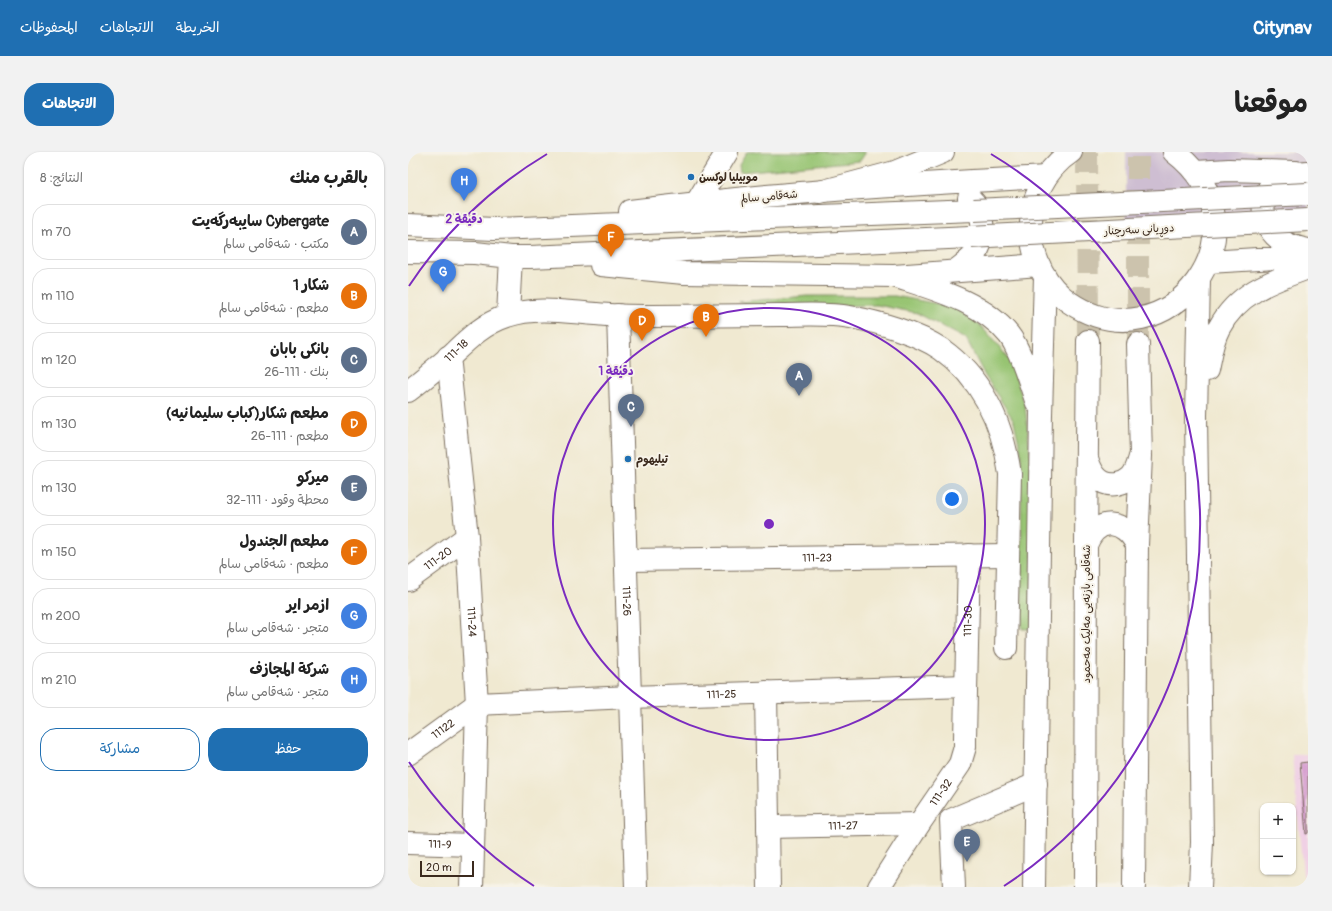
<!DOCTYPE html>
<html lang="ar">
<head>
<meta charset="utf-8">
<style>
  :root { --surface:#fff; --page:#f2f2f2; --text:#222; --muted:#767676; --line:#e0e0e0; --accent:#1f6fb2 }
  body { margin:0; font-family:Pangolin,"Playpen Sans Arabic",sans-serif; background:var(--page); color:var(--text); direction:rtl }
  .controls { position:absolute; right:12px; bottom:12px; display:grid; overflow:hidden; border-radius:8px; box-shadow:0 1px 3px #0004 }
  .controls button { width:36px; height:36px; display:grid; place-items:center; padding:0; border:0; border-bottom:1px solid var(--line); background:var(--surface); color:var(--text); font:20px sans-serif }
  .scale { position:absolute; left:12px; bottom:10px; width:54px; box-sizing:border-box; padding-left:4px; border:2px solid #3b2a1e; border-top:0; font-size:11px; line-height:14px; white-space:nowrap; color:#3b2a1e; -webkit-text-stroke:3px #f7f3e8; paint-order:stroke }
  .you { position:absolute; left:544px; top:347px; width:14px; height:14px; margin:-10px; border:3px solid #fff; border-radius:50%; background:#1a73e8; box-shadow:0 0 0 6px #1a73e833 }
  .badge { display:grid; place-items:center; width:26px; height:26px; border-radius:50%; background:var(--accent); color:#fff; font-size:13px; font-weight:700 }
  .pin { position:absolute; translate:-50% -33px; filter:drop-shadow(0 1px 2px #0008) }
  .pin::after { content:''; position:absolute; top:21px; width:14px; height:12px; background:inherit; clip-path:polygon(0 0,100% 0,50% 100%) }
  .list { margin:0; padding:0; list-style:none }
  h2 { display:flex; justify-content:space-between; align-items:center; height:52px; margin:0; padding:0 16px; font-size:17px }
  h2 small { font-size:13px; font-weight:400; color:var(--muted) }
  .list li { display:grid; grid-template-columns:26px 1fr auto; gap:12px; align-items:center; box-sizing:border-box; height:56px; margin:0 8px 8px; padding:0 8px; border:1px solid var(--line); border-radius:16px }
  .list b { display:block; font-size:15px; white-space:nowrap }
  .list p { margin:0; font-size:13px; white-space:nowrap; color:var(--muted) }
  .list em { font-size:13px; font-style:normal; color:var(--muted) }
  .actions { display:flex; gap:8px; padding:12px 16px }
  .actions a { flex:1; padding:9px 0; border:1px solid var(--accent); border-radius:16px; text-align:center; font-size:14px; color:var(--accent) }
  .actions .main { background:var(--accent); color:#fff }
  .map { position:relative; flex:none; width:900px; height:735px; overflow:hidden; direction:ltr; border-radius:16px }
  header { display:flex; align-items:center; gap:24px; box-sizing:border-box; height:56px; padding:0 20px; background:var(--accent); color:#fff }
  header strong { font-size:19px }
  nav { display:flex; gap:22px; margin-inline-start:auto; font-size:14px }
  .intro { display:flex; align-items:center; justify-content:space-between; box-sizing:border-box; height:96px; padding:0 24px }
  h1 { margin:0; font-size:28px }
  .button { padding:10px 18px; border-radius:16px; background:var(--accent); color:#fff; font-size:14px; font-weight:700 }
  main { display:flex; gap:24px; padding:0 24px }
  aside { flex:1; background:var(--surface); border-radius:16px; box-shadow:0 1px 3px #0004 }
  .map>svg:first-child { display:block }
</style>
</head>
<body>
<header>
<strong>Citynav</strong>
<nav><a>الخريطة</a><a>الاتجاهات</a><a>المحفوظات</a></nav>
</header>
<div class="intro"><h1>موقعنا</h1><a class="button">الاتجاهات</a></div>
<main>
<div class="map">
<svg width="900" height="735" viewBox="0 0 900 735">
  <rect width="100%" height="100%" fill="#f7f3e8"/>
  <filter id="ink" filterUnits="userSpaceOnUse"><feTurbulence type="fractalNoise" baseFrequency=".025" numOctaves="2"/><feDisplacementMap in="SourceGraphic" scale="8" xChannelSelector="R" yChannelSelector="G"/><feConvolveMatrix kernelMatrix="1 2 1 2 8 2 1 2 1" color-interpolation-filters="sRGB"/></filter>
  <filter id="wash" filterUnits="userSpaceOnUse"><feTurbulence type="fractalNoise" baseFrequency=".012" numOctaves="4" result="noise"/><feDisplacementMap in="SourceGraphic" scale="16" xChannelSelector="R" yChannelSelector="G"/><feGaussianBlur stdDeviation="0.9" result="paint"/><feColorMatrix in="noise" values="0 0 0 0 0 0 0 0 0 0 0 0 0 0 0 0 0 1.4 0 .05"/><feComposite in="paint" operator="in"/></filter>
  <g filter="url(#wash)">
    <rect width="100%" height="100%" fill="#f0e9d1"/>
    <path fill="#f0d0e5" d="M 900,602 L 900,610 L 892,611 L 898,681 L 900,681 L 900,729 L 895,722 L 884,603 Z"/>
    <path fill="#cebed2" d="M 718,0 L 900,0 L 900,61 L 718,69 Z"/>
    <path fill="#97c472" stroke="#697748" d="M 339,0 L 458,0 L 452,9 L 332,20 L 331,13 Z
      M 399,144 L 487,144 L 547,155 L 573,174 L 602,208 L 617,253 L 624,317 L 624,477 L 614,477 L 613,301 L 606,269 L 577,224 L 558,187 L 509,161 L 469,153 L 347,156 L 331,150 Z"/>
    <g id="blocks">
      <path fill="#d395cd" d="M 900,610 L 900,681 L 898,682 L 892,611 Z"/>
    </g>
  </g>
  <g filter="url(#ink)">
    <use href="#blocks" fill-opacity="0" stroke="#7a6d5d" stroke-width="1"/>
    <g fill="none" stroke-linecap="round" stroke-linejoin="round">
      <path stroke="#ccc3ad" stroke-width="22" stroke-dasharray="22 11" stroke-linecap="butt" d="M 679,0 L 680,189
        M 730,192 L 730,0"/>
      <g stroke="#7a6d5d" stroke-width="24">
        <g id="minor">
          <path d="M 289,50 L 319,0"/>
          <path id="s1" d="M 210,163 L 228,735"/>
          <path id="s2" d="M 40,205 L 59,385 L 69,552 L 64,735"/>
          <path id="s3" d="M 0,239 C 13,229 26,218 39,207 C 57,190 74,172 99,164 C 128,154 159,160 188,162 C 207,164 226,164 245,164 C 287,164 329,163 371,163 C 394,163 419,161 442,165 C 471,170 509,181 533,197 C 575,227 595,273 602,322 L 598,496"/>
          <path id="s4" d="M 218,408 L 600,403"/>
          <path id="s5" d="M 0,428 L 59,385"/>
          <path d="M 358,540 L 361,735"/>
          <path id="s6" d="M 0,602 L 69,552 L 222,545 L 558,534"/>
          <path id="s7" d="M 360,675 L 511,672"/>
          <path id="s8" d="M 0,691 L 65,693"/>
          <path id="s9" d="M 471,735 L 511,672 L 552,612 L 557,595 L 557,586 L 561,403"/>
          <path d="M 546,735 L 543,668 L 628,632"/>
        </g>
      </g>
      <g stroke="#7a6d5d" stroke-width="24">
        <path id="major" d="M 222,59 C 360,41 499,32 638,25
          M 0,73 L 86,77 L 566,58
          M 0,100 L 67,101 L 103,105 L 122,105 L 562,85
          M 193,113 L 276,121 L 486,124 L 631,113
          M 547,119 C 553,114 561,109 566,103 C 579,88 577,57 561,46
          M 100,163 L 103,105"/>
      </g>
      <g stroke="#7a6d5d" stroke-width="24">
        <path id="highway" d="M 663,0 C 637,17 621,49 623,80 C 625,108 638,134 661,150 C 760,218 867,77 766,0
          M 788,20 L 821,18 L 887,20
          M 899,20 C 888,21 878,22 869,28 C 848,43 853,76 874,89 C 882,94 891,96 900,98
          M 412,40 L 487,20 L 535,0
          M 800,110 L 900,104
          M 486,124 C 525,137 574,149 601,183 C 613,198 622,232 629,251
          M 791,127 L 788,264 L 794,690 L 792,735
          M 799,218 C 802,204 804,189 811,176 C 830,140 864,129 900,116
          M 679,306 C 683,320 692,335 709,332 C 714,331 719,329 723,325 C 728,320 730,312 732,305
          M 678,393 C 690,364 716,367 729,393
          M 626,735 L 633,262 L 637,124
          M 677,735 L 678,393 L 680,189
          M 726,735 L 729,393 L 733,304 L 730,192"/>
      </g>
      <use href="#minor" stroke="#fff" stroke-width="22"/>
      <use href="#major" stroke="#fff" stroke-width="22"/>
      <use href="#highway" stroke="#fff" stroke-width="22"/>
      <g stroke="#7a6d5d" stroke-width="24" stroke-linecap="butt">
        <path id="major-bridge" d="M 566,58 L 900,42
          M 562,85 L 900,68"/>
      </g>
      <use href="#major-bridge" stroke="#fff" stroke-width="22"/>
    </g>
  </g>
  <g fill="none" stroke="#7b2cbf" stroke-width="2">
    <circle cx="361" cy="372" r="216"/>
    <path d="M126 734A432 432 0 0 1 1 610M1 134A432 432 0 0 1 139 2M583 2A432 432 0 0 1 596 734"/>
  </g>
  <g fill="#1f6fb2" stroke="#f7f3e8" stroke-width="1.5">
    <circle cx="283" cy="25" r="4"/>
    <circle cx="220" cy="307" r="4"/>
  </g>
  <g text-anchor="middle" stroke-width="4" stroke-linejoin="round" paint-order="stroke">
    <g font-size="11" font-weight="bold" fill="#3b2a1e" stroke="#f7f3e8" text-anchor="start">
      <text x="291" y="29">موبیلیا لوکسن</text>
      <text x="228" y="311">تيليهوم</text>
    </g>
    <g font-size="11" fill="#3b2a1e" stroke="#f7f3e8">
      <text transform="translate(361 44) rotate(-5)" y="4">شەقامی سالم</text>
      <text transform="translate(731 77) rotate(-3)" y="4">دوڕیانی سەرچنار</text>
      <text dy="4" stroke="none"><textPath href="#s3" startOffset="63">111-18</textPath></text>
      <text dy="4" stroke="none"><textPath href="#s4" startOffset="191">111-23</textPath></text>
      <text dy="4" stroke="none"><textPath href="#s5" startOffset="37">111-20</textPath></text>
      <text dy="4" stroke="none"><textPath href="#s1" startOffset="286">111-26</textPath></text>
      <text transform="translate(678 462) rotate(-90)" y="4">شەقامی بازنەیی مەلیک مەحمود</text>
      <text dy="4" stroke="none"><textPath href="#s9" startOffset="291">111-30</textPath></text>
      <text dy="4" stroke="none"><textPath href="#s2" startOffset="266">111-24</textPath></text>
      <text dy="4" stroke="none"><textPath href="#s6" startOffset="330">111-25</textPath></text>
      <text dy="4" stroke="none"><textPath href="#s6" startOffset="43">11122</textPath></text>
      <text dy="4" stroke="none"><textPath href="#s9" startOffset="113">111-32</textPath></text>
      <text dy="4" stroke="none"><textPath href="#s7" startOffset="75">111-27</textPath></text>
      <text dy="4" stroke="none"><textPath href="#s8" startOffset="32">111-9</textPath></text>
    </g>
  </g>
  <circle cx="361" cy="372" r="6" fill="#7b2cbf" stroke="#f7f3e8" stroke-width="2"/>
  <g font-size="12" text-anchor="middle" font-weight="bold" fill="#7b2cbf" stroke="#f7f3e8" stroke-width="4" stroke-linejoin="round" paint-order="stroke">
    <text x="56" y="71">2 دقيقة</text>
    <text x="208" y="223">1 دقيقة</text>
  </g>
</svg>
<div class="controls">
<button>+</button>
<button>−</button>
</div>
<div class="scale">20 m</div>
<div class="you"></div>
<div class="pin badge" style="left:391px;top:244px;background:#5c6f8a">A</div>
<div class="pin badge" style="left:298px;top:185px;background:#e8710a">B</div>
<div class="pin badge" style="left:223px;top:275px;background:#5c6f8a">C</div>
<div class="pin badge" style="left:234px;top:189px;background:#e8710a">D</div>
<div class="pin badge" style="left:559px;top:710px;background:#5c6f8a">E</div>
<div class="pin badge" style="left:203px;top:105px;background:#e8710a">F</div>
<div class="pin badge" style="left:35px;top:140px;background:#3f7fe0">G</div>
<div class="pin badge" style="left:56px;top:49px;background:#3f7fe0">H</div>
</div>
<aside>
<h2>بالقرب منك<small>النتائج: 8</small></h2>
<ul class="list">
<li><span class="badge" style="background:#5c6f8a">A</span><div><b>Cybergate سایبەرگەیت</b><p>مكتب · شەقامی سالم</p></div><em>70 m</em></li>
<li><span class="badge" style="background:#e8710a">B</span><div><b>شكار 1</b><p>مطعم · شەقامی سالم</p></div><em>110 m</em></li>
<li><span class="badge" style="background:#5c6f8a">C</span><div><b>بانکی بابان</b><p>بنك · 111-26</p></div><em>120 m</em></li>
<li><span class="badge" style="background:#e8710a">D</span><div><b>مطعم شكار(كباب سليمانيه)</b><p>مطعم · 111-26</p></div><em>130 m</em></li>
<li><span class="badge" style="background:#5c6f8a">E</span><div><b>میرکو</b><p>محطة وقود · 111-32</p></div><em>130 m</em></li>
<li><span class="badge" style="background:#e8710a">F</span><div><b>مطعم الجندول</b><p>مطعم · شەقامی سالم</p></div><em>150 m</em></li>
<li><span class="badge" style="background:#3f7fe0">G</span><div><b>ازمر اير</b><p>متجر · شەقامی سالم</p></div><em>200 m</em></li>
<li><span class="badge" style="background:#3f7fe0">H</span><div><b>شرکة المجازف</b><p>متجر · شەقامی سالم</p></div><em>210 m</em></li>
</ul>
<div class="actions"><a class="main">حفظ</a><a>مشاركة</a></div>
</aside>
</main>
</body>
</html>
